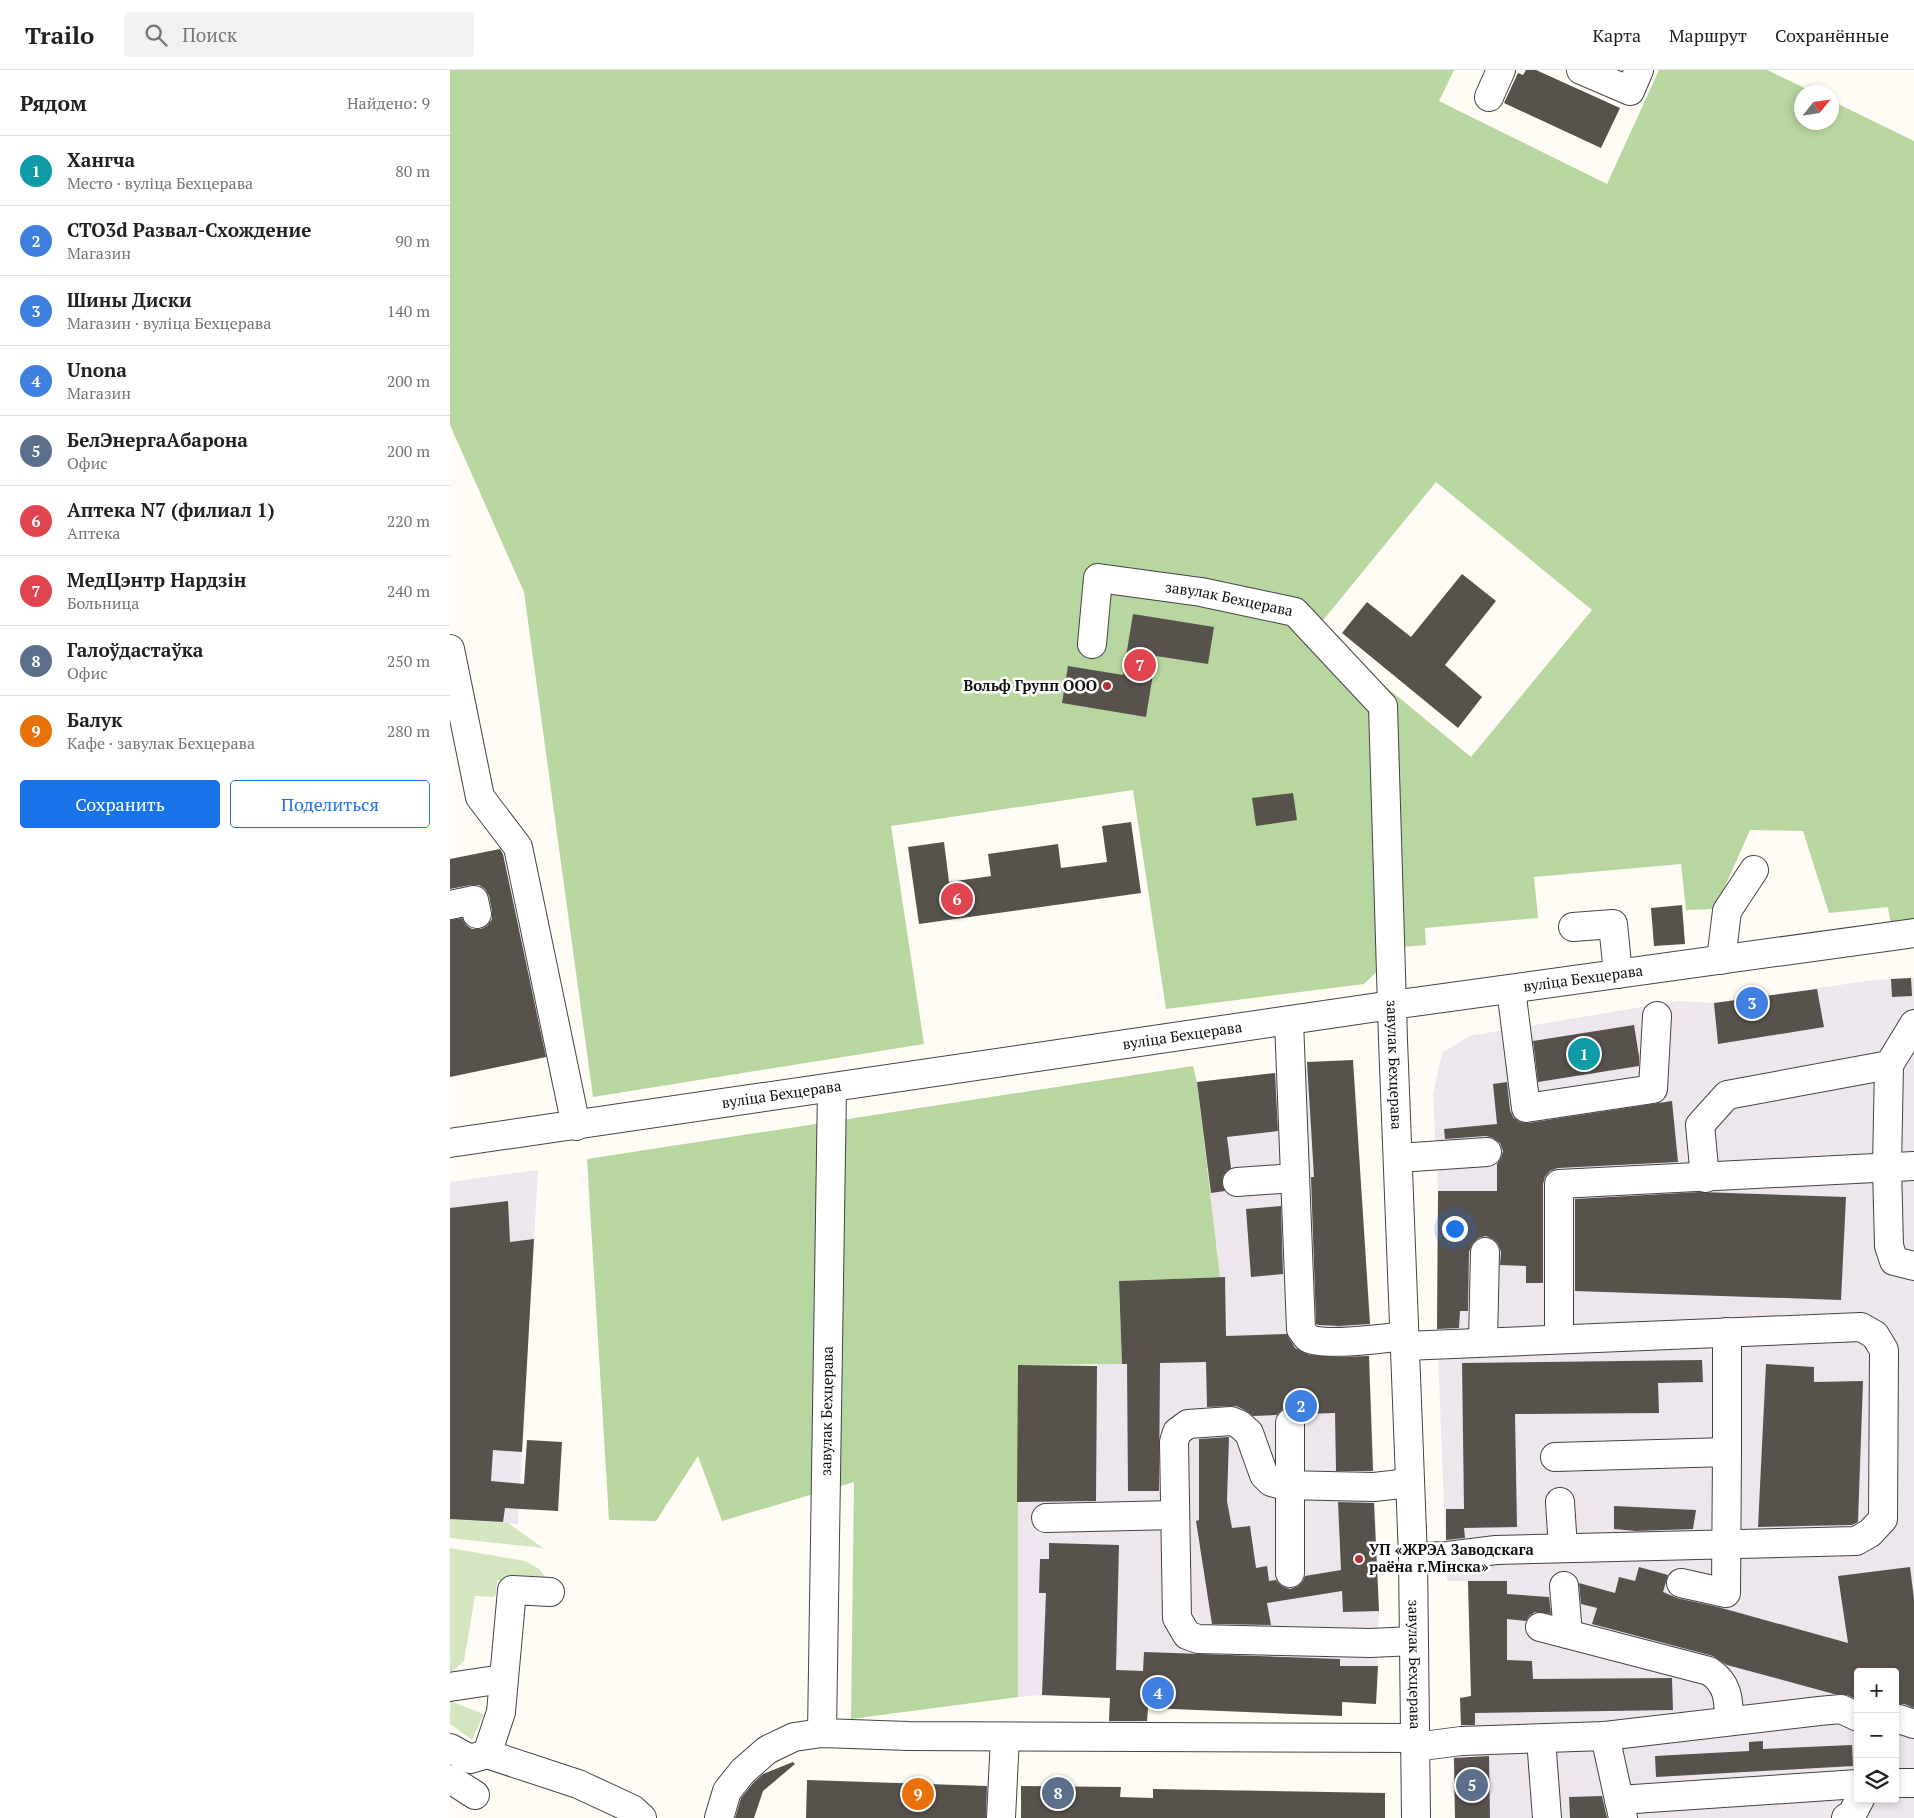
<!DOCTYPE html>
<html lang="ru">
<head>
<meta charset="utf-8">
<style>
  :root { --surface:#fff; --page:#f2f2f2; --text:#202124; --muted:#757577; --line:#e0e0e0; --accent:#1a73e8 }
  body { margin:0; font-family:"PT Serif",serif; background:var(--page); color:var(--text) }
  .controls { position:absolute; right:15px; bottom:15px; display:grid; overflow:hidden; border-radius:5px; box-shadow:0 2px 8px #0003 }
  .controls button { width:45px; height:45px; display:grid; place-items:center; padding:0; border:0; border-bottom:1px solid var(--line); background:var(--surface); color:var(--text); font:25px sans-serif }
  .compass { position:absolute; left:1344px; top:15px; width:45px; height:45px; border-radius:50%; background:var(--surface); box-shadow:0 2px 8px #0003; rotate:60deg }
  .you { position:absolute; left:1004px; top:1158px; width:18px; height:18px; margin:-12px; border:4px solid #fff; border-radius:50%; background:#1a73e8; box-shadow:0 0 0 8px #1a73e833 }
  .badge { display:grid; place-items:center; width:32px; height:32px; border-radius:50%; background:var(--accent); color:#fff; font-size:16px; font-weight:700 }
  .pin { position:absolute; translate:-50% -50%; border:2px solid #fff; box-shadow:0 1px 5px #0006 }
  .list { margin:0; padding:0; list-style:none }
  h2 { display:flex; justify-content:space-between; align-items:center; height:65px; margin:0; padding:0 20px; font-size:21px }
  h2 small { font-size:16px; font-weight:400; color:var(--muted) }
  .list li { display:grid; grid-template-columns:32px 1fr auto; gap:15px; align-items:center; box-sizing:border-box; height:70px; padding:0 20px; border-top:1px solid var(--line) }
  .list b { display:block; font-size:19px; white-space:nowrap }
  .list p { margin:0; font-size:16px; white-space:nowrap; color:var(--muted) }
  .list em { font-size:16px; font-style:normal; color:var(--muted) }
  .actions { display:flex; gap:10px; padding:15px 20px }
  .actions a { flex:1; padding:11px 0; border:1px solid var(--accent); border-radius:5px; text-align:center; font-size:18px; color:var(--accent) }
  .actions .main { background:var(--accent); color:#fff }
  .icon { flex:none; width:28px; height:28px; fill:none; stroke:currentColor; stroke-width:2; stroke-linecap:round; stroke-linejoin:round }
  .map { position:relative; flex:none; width:1464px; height:1748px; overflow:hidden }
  header { display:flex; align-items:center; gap:30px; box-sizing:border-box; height:70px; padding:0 25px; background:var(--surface); border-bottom:1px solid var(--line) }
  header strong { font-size:24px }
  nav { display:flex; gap:28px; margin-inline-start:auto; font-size:18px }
  .search { width:350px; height:45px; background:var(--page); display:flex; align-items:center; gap:12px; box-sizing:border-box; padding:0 18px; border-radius:5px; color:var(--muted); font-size:19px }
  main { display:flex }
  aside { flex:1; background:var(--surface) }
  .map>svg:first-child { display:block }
</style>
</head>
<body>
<header>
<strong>Trailo</strong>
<div class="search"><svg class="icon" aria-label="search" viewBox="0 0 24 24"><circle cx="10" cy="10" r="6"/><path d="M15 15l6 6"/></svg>Поиск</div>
<nav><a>Карта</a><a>Маршрут</a><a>Сохранённые</a></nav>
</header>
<main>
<aside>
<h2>Рядом<small>Найдено: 9</small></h2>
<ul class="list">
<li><span class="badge" style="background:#0f9aa8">1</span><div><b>Хангча</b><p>Место · вуліца Бехцерава</p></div><em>80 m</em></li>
<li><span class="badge" style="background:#3f7fe0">2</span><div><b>СТО3d Развал-Схождение</b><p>Магазин</p></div><em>90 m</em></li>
<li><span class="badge" style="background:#3f7fe0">3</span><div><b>Шины Диски</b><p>Магазин · вуліца Бехцерава</p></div><em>140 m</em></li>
<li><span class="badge" style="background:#3f7fe0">4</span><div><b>Unona</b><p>Магазин</p></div><em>200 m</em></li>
<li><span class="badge" style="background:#5c6f8a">5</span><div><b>БелЭнергаАбарона</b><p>Офис</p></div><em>200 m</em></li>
<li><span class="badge" style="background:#e0444e">6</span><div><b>Аптека N7 (филиал 1)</b><p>Аптека</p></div><em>220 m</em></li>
<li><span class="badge" style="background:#e0444e">7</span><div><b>МедЦэнтр Нардзін</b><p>Больница</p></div><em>240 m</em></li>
<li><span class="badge" style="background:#5c6f8a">8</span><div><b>Галоўдастаўка</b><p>Офис</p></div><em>250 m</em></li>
<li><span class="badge" style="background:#e8710a">9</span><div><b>Балук</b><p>Кафе · завулак Бехцерава</p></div><em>280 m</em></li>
</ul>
<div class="actions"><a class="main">Сохранить</a><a>Поделиться</a></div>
</aside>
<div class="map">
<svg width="1464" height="1748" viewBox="0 0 1464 1748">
  <rect width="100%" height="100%" fill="#fefcf4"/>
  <path fill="#ede6ed" d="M 1464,908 L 1464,1608 L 1445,1602 L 1408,1602 L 1408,1729 L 1445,1729 L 1445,1604 L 1464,1609 L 1464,1748 L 1005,1748 L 1003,1683 L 1011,1682 L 1010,1628 L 1021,1626 L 1018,1511 L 997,1511 L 987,1259 L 988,1121 L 983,1024 L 992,983 L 1019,966 L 1228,931 L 1264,933 L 1424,910 Z
    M 903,994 L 921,1262 L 919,1280 L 929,1541 L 926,1634 L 893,1632 L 892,1646 L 698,1638 L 697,1653 L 659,1652 L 660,1628 L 592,1625 L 568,1627 L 568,1295 L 647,1296 L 669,1211 L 770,1207 L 747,1012 L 826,1003 L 840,998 Z
    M 88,1100 L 68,1454 L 0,1449 L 0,1112 Z"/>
  <path fill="#d3e6c0" d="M 0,1449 L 58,1453 L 93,1478 L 0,1468 Z
    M 0,1478 L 75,1491 L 89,1499 L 98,1510 L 84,1516 L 47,1510 L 46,1525 L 43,1527 L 25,1526 L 14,1591 L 0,1604 Z
    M 0,1631 L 34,1644 L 22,1670 L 0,1654 Z"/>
  <path fill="#b8d6a0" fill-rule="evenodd" d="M 0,0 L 1004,0 L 989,31 L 1157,114 L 1209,0 L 1317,0 L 1363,22 L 1352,22 L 1352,52 L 1382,52 L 1382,31 L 1464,71 L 1464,852 L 1441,855 L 1438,837 L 1379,843 L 1353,761 L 1300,760 L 1265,839 L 1236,840 L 1231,794 L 1084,807 L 1088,848 L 975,858 L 976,875 L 952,877 L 914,914 L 716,939 L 683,720 L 441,756 L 474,974 L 143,1027 L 74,522 L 0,355 ZM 986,412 L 1142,540 L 1021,687 L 866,559 Z
    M 743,996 L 747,1012 L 770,1207 L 669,1211 L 672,1294 L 568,1295 L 568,1627 L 401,1649 L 404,1412 L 272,1451 L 248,1386 L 206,1451 L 159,1450 L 137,1089 Z"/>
  <path fill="#58524d" d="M 1076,0 L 1086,0 L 1170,38 L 1151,78 L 1054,33 L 1068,3 L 1073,5 Z
    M 1012,504 L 1046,531 L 995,595 L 1032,627 L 1008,658 L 892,563 L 917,532 L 961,567 Z
    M 683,544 L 764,557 L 758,594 L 706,586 L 696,647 L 612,633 L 618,596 L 673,605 Z
    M 843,723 L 847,750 L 806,756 L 802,728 Z
    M 681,752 L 691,823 L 469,854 L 458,777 L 494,772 L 499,812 L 541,806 L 538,784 L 608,774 L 611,798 L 657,792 L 652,756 Z
    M 50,779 L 53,784 L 96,987 L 0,1007 L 0,850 L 12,848 L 16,855 L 22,859 L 31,859 L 37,856 L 42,849 L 42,841 L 39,826 L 35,819 L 29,815 L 21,815 L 0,819 L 0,789 Z
    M 1232,835 L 1235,874 L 1204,876 L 1201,838 Z
    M 1461,908 L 1462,926 L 1442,927 L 1441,909 Z
    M 1367,919 L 1374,957 L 1268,974 L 1264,933 Z
    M 1184,955 L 1189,986 L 1189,996 L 1088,1012 L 1083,971 Z
    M 903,990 L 920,1254 L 889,1256 L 869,1255 L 866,1254 L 861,1107 L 864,1107 L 857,992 Z
    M 825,1003 L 828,1061 L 777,1067 L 781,1098 L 773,1106 L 772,1114 L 775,1121 L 761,1123 L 747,1012 Z
    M 1057,1012 L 1060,1040 L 1063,1047 L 1070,1052 L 1078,1053 L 1222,1031 L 1228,1092 L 1108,1098 L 1100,1101 L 1095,1107 L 1093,1114 L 1093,1213 L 1076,1213 L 1076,1196 L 1050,1195 L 1051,1182 L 1048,1174 L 1043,1169 L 1036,1166 L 1028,1168 L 1022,1174 L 1019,1182 L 1018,1241 L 1010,1241 L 1009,1258 L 987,1259 L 988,1121 L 1047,1121 L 1047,1094 L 1051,1088 L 1053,1081 L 1050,1073 L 1043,1068 L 1036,1066 L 995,1069 L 994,1059 L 1047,1054 L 1043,1014 Z
    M 1250,1122 L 1396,1127 L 1391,1230 L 1125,1221 L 1125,1129 Z
    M 58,1131 L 60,1172 L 84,1169 L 72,1382 L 43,1380 L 41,1411 L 74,1414 L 77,1370 L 112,1372 L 108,1441 L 55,1438 L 53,1452 L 0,1449 L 0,1138 Z
    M 831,1136 L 833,1204 L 801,1207 L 796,1139 Z
    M 775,1207 L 776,1266 L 837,1264 L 845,1278 L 860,1285 L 889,1287 L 919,1286 L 923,1401 L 886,1401 L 885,1343 L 853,1344 L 847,1339 L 840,1337 L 832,1340 L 827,1345 L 803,1346 L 795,1340 L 786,1336 L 757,1337 L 756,1292 L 710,1293 L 709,1421 L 678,1421 L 677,1294 L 672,1294 L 669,1211 Z
    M 1252,1290 L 1253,1312 L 1208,1313 L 1209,1343 L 1065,1344 L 1067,1457 L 1014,1458 L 1015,1468 L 996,1470 L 996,1439 L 1014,1439 L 1012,1293 Z
    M 1316,1294 L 1364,1297 L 1364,1312 L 1413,1311 L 1408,1452 L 1402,1455 L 1308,1457 Z
    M 568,1295 L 647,1296 L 646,1431 L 567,1432 Z
    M 779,1367 L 777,1431 L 782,1458 L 800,1456 L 806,1498 L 817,1496 L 819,1511 L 826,1510 L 832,1516 L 840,1519 L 848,1516 L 853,1511 L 855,1506 L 891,1500 L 888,1432 L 924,1433 L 929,1541 L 893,1542 L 892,1521 L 817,1533 L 821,1555 L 762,1554 L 746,1451 L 749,1450 L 749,1369 Z
    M 1164,1436 L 1246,1440 L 1243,1459 L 1186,1461 L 1164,1459 Z
    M 599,1473 L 669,1475 L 666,1600 L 693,1601 L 694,1582 L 890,1589 L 890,1596 L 928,1596 L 926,1634 L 892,1632 L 892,1646 L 698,1638 L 697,1651 L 659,1651 L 660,1628 L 592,1625 L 596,1523 L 589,1523 L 590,1489 L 599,1489 Z
    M 1189,1497 L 1218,1505 L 1213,1522 L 1227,1528 L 1268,1537 L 1398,1573 L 1388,1506 L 1460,1497 L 1464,1529 L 1464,1638 L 1454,1634 L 1445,1635 L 1445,1602 L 1408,1602 L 1408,1630 L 1397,1625 L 1384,1624 L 1277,1595 L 1263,1586 L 1142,1554 L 1147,1538 L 1131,1534 L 1129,1513 L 1165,1523 L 1169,1507 L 1185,1511 Z
    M 1018,1511 L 1057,1511 L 1057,1524 L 1099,1527 L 1101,1544 L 1085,1542 L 1079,1546 L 1076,1551 L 1057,1549 L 1057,1590 L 1082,1591 L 1083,1609 L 1222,1608 L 1223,1640 L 1025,1643 L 1025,1655 L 1011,1655 L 1010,1628 L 1021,1626 Z
    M 1313,1671 L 1313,1679 L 1402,1675 L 1403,1696 L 1206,1707 L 1205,1686 L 1299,1681 L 1299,1672 Z
    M 1039,1686 L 1040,1748 L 1005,1748 L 1004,1688 Z
    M 343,1692 L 345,1694 L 313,1721 L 304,1748 L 285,1748 L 291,1728 L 304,1712 L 313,1704 Z
    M 357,1710 L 537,1716 L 536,1748 L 356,1748 Z
    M 571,1716 L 671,1717 L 670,1727 L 703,1728 L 703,1719 L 935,1723 L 935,1748 L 571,1748 Z
    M 1152,1726 L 1157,1748 L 1120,1748 L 1119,1727 Z"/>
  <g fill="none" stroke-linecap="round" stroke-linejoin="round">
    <g stroke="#434343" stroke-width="30">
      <g id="minor">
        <path d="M 1131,0 L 1180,21 L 1189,0"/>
        <path d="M 1039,27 L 1051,0"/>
        <path id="s1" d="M 642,574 L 648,508 L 751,522 L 845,542 L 933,636 L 943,970 L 963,1487 L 966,1748"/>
        <path d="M 0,579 L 30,727 L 68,777 L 126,1056"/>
        <path d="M 0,835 L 24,830 L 27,844"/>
        <path d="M 1123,857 L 1163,854 L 1168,904"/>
        <path d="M 1271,890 L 1277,841 L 1304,800"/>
        <path d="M 1061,919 L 1076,1038 L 1203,1019 L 1207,946"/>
        <path d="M 839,951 L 851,1259 C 853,1261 855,1266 858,1268 C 870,1277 937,1268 954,1266"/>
        <path d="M 1439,995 L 1437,1097 L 1439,1176 L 1444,1191 L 1464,1196"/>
        <path id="s2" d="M 0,1073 L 942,935 L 1464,863"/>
        <path d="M 948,1088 L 1037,1082"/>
        <path d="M 1255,1108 L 1250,1055 L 1277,1025 L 1439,995 L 1464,954"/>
        <path d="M 787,1112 L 844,1108"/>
        <path d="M 1277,1262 L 1277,1382"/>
        <path d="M 1109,1269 L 1109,1114 L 1464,1096"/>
        <path d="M 1033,1272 L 1035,1182"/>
        <path d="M 955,1276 L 1411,1257 L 1425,1265 L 1434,1280 L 1433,1449 L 1420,1463 L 1406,1471 L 1046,1480 L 998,1486 L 963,1487"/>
        <path d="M 1105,1387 L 1277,1382 L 1276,1523 L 1231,1513"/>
        <path d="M 960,1413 L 924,1417 L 832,1415 L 821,1412 L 814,1405 L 799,1363 L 789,1354 L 781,1351 L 738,1354 L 727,1362 L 724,1372 L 727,1548 L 737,1565 L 748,1569 L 920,1573 L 964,1571"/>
        <path d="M 1110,1432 L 1113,1478"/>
        <path d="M 596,1448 L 725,1445"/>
        <path d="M 840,1503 L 840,1353"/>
        <path d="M 1114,1516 L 1118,1564"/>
        <path d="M 100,1522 L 62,1520 L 51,1642 L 37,1684 L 128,1714 L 182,1739 L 192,1748"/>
        <path d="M 1090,1557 L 1259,1601 C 1278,1613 1279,1630 1279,1651"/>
        <path d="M 0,1617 L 53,1609"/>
        <path d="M 1445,1651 L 1449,1649 L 1464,1654"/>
        <path id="s3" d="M 372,1663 L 382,1018"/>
        <path d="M 1155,1666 L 1369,1641 L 1391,1639 L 1408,1647"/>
        <path d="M 1091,1669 L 1097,1748"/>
        <path d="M 965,1677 L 1011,1671 L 1155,1666 L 1173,1748"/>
        <path d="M 0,1678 L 20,1689 L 37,1684"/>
        <path d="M 0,1709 L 25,1725"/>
        <path d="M 1445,1713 L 1464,1713"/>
        <path d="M 1169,1730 L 1408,1714"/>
        <path d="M 269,1748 L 277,1721 L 293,1701 L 317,1680 L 344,1667 L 372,1663 L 458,1666 L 966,1668"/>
        <path d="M 551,1748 L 555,1667"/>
        <path d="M 1396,1748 L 1402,1744 L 1410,1729"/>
      </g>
    </g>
    <use href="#minor" stroke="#fff" stroke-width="28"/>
  </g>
  <g fill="#b53338" stroke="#fff" stroke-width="2">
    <circle cx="657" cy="616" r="5"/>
    <circle cx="909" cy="1489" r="5"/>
  </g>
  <g text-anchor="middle" stroke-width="5" stroke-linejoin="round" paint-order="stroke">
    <g font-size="15" fill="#101010" stroke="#fff">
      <text dy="5" stroke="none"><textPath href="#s1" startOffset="199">завулак Бехцерава</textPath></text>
      <text dy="5" stroke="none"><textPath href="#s2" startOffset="1145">вуліца Бехцерава</textPath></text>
      <text dy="5" stroke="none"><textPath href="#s2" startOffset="740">вуліца Бехцерава</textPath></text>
      <text dy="5" stroke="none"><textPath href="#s1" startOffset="754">завулак Бехцерава</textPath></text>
      <text dy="5" stroke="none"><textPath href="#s2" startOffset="335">вуліца Бехцерава</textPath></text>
      <text dy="5" stroke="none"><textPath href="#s3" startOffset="322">завулак Бехцерава</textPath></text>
      <text dy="5" stroke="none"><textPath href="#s1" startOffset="1354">завулак Бехцерава</textPath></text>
    </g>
    <g font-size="15" font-weight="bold" fill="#101010" stroke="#fff" text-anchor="end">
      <text x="647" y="621">Вольф Групп ООО</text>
      <text x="919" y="1485" text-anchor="start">УП «ЖРЭА Заводскага<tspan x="919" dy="17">раёна г.Мінска»</tspan></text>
    </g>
  </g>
</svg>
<div class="controls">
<button>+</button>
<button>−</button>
<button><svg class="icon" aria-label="layers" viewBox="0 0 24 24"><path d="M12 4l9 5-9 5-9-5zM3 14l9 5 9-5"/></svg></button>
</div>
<svg class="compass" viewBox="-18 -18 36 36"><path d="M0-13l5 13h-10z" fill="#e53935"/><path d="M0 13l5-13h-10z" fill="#757577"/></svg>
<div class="you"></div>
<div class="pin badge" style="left:1134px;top:984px;background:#0f9aa8">1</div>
<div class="pin badge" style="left:851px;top:1336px;background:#3f7fe0">2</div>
<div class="pin badge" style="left:1302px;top:933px;background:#3f7fe0">3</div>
<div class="pin badge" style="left:708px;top:1623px;background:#3f7fe0">4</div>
<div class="pin badge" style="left:1022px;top:1715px;background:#5c6f8a">5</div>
<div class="pin badge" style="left:507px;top:829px;background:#e0444e">6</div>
<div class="pin badge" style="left:690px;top:595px;background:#e0444e">7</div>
<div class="pin badge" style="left:608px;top:1723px;background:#5c6f8a">8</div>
<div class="pin badge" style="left:468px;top:1724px;background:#e8710a">9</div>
</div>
</main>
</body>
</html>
